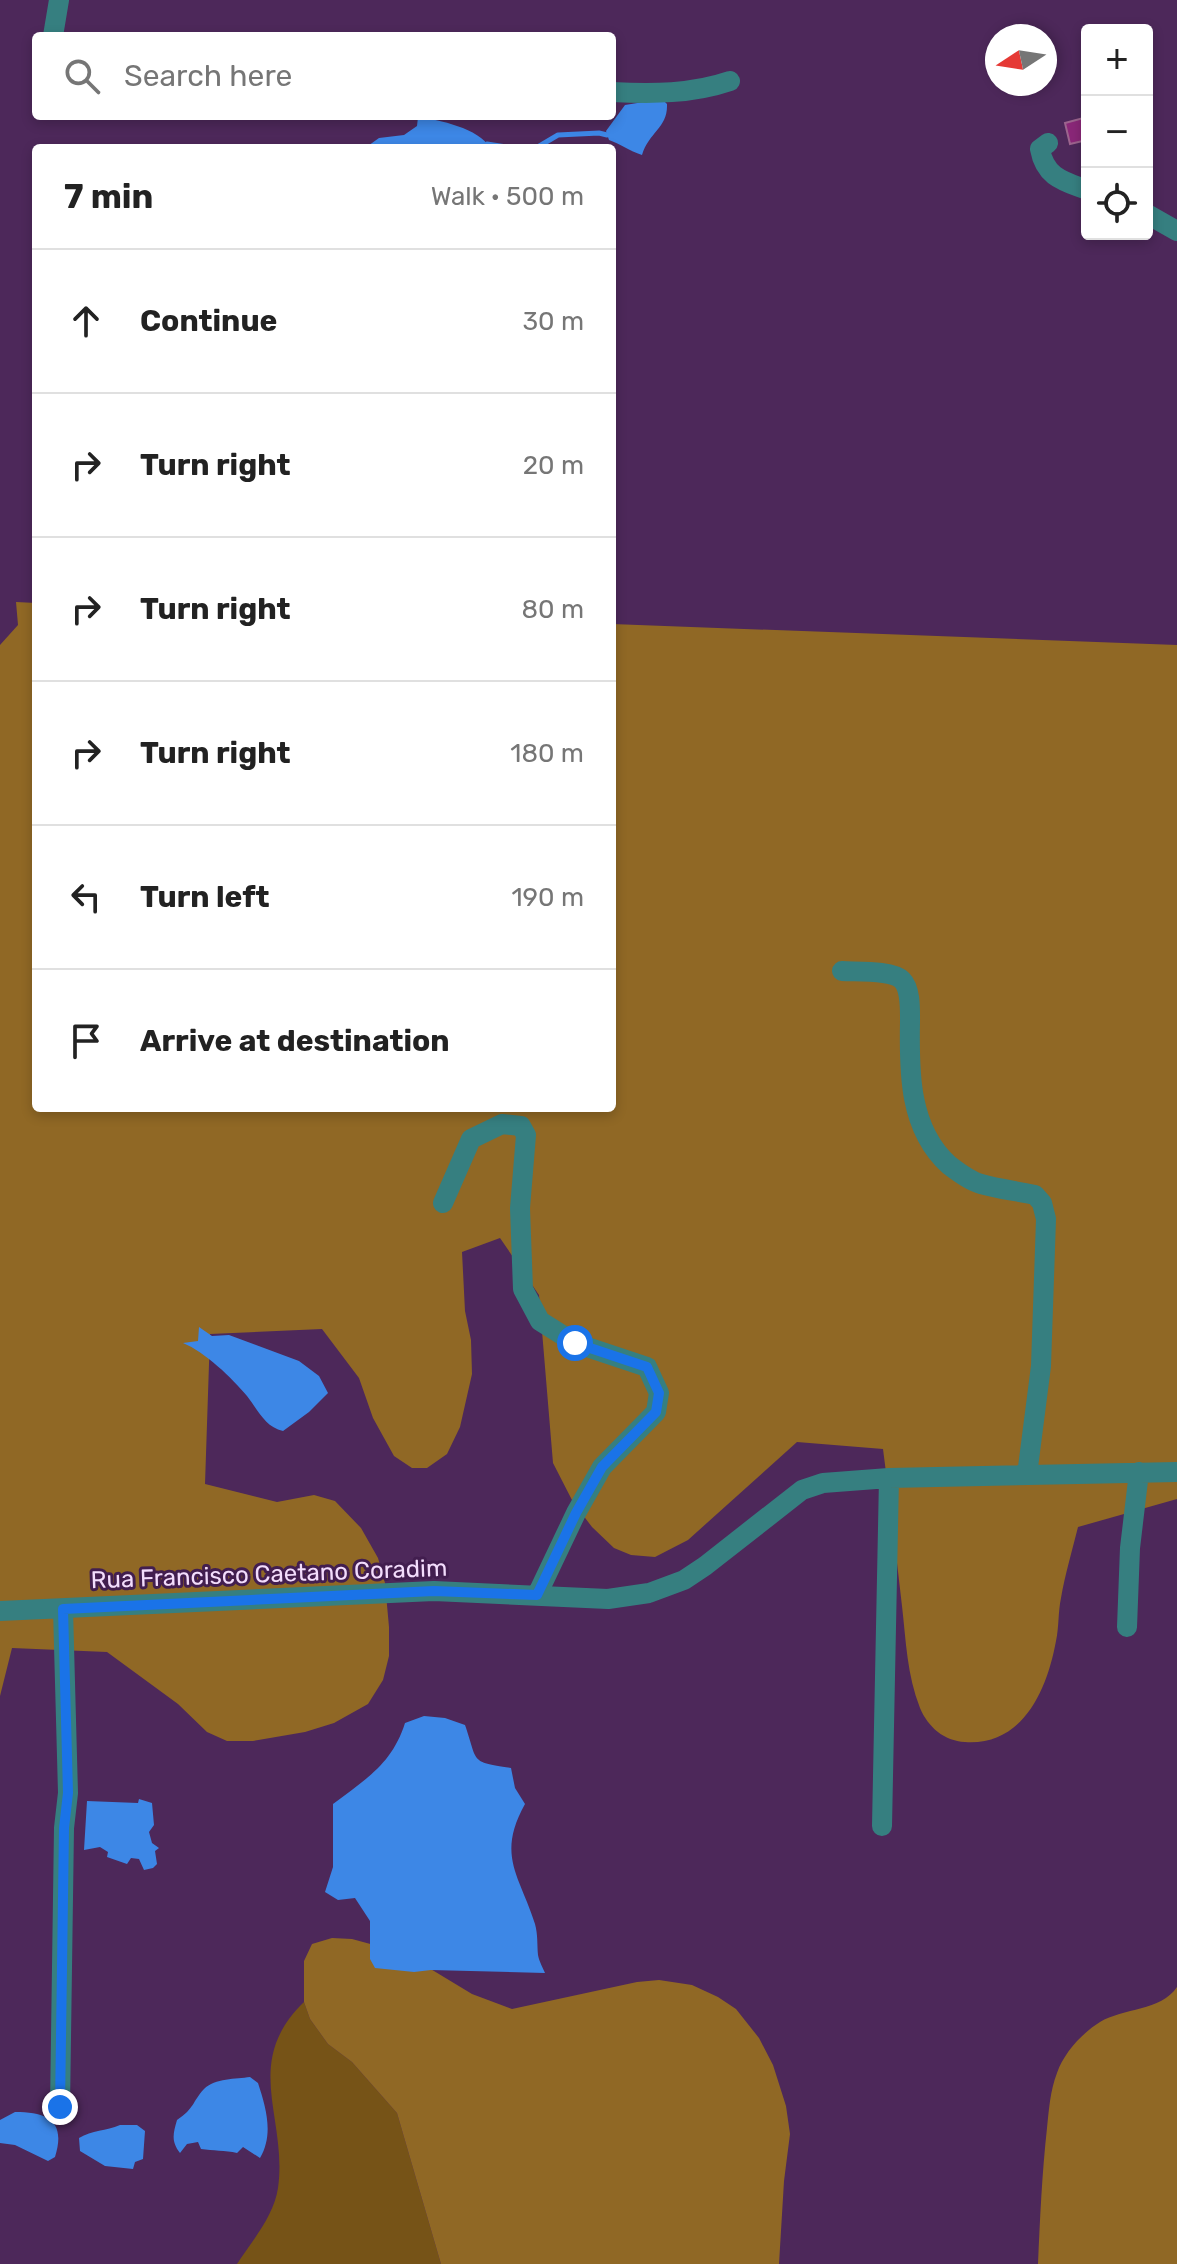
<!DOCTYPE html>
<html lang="en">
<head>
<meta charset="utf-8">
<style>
  :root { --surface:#fff; --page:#f2f2f2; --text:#222; --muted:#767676; --line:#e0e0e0 }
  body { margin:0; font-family:Rubik,sans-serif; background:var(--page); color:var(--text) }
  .controls { position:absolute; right:24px; top:24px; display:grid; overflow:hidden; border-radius:8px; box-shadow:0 4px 12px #0003 }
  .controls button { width:72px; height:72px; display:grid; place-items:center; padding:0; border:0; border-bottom:2px solid var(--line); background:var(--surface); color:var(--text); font:40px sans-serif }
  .compass { position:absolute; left:985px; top:24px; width:72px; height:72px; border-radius:50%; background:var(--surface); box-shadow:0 4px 12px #0003; rotate:258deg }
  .stop { position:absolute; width:24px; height:24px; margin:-18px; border:6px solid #1a73e8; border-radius:50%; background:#fff }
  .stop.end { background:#1a73e8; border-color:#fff; box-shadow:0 2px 8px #0008 }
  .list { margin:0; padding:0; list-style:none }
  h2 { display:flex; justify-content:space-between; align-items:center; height:104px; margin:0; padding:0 32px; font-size:34px }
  h2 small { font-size:26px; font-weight:400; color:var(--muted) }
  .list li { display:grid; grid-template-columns:52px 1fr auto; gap:24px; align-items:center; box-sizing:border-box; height:144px; padding:0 32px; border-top:2px solid var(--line) }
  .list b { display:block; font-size:30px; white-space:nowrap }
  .list em { font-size:26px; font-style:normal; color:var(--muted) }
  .icon { flex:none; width:44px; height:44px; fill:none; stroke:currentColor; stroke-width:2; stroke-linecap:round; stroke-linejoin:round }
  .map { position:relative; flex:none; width:1177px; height:2264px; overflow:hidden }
  .search { position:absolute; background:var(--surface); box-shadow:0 4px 12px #0003; left:32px; top:32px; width:584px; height:88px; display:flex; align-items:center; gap:20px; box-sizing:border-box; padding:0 28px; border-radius:8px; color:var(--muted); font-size:30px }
  .panel { position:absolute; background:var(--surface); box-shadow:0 4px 12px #0003; left:32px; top:144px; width:584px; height:968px; border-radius:8px }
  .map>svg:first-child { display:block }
</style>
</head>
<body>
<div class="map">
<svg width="1177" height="2264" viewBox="0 0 1177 2264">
  <rect width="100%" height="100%" fill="#4d285a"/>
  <path fill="#765317" d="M 304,2002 L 310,2019 L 328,2044 L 352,2062 L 397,2113 L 441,2264 L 237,2264 C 252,2241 274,2216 278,2188 C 288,2118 241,2063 304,2002 Z"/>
  <path fill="#906825" d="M 16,602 L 36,603 L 36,1108 L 612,1108 L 612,624 L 1177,645 L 1177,1499 L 1078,1527 C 1072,1551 1065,1575 1061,1598 C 1058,1612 1059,1627 1056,1641 C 1047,1690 1023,1746 965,1742 C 944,1741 928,1727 920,1708 C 907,1675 906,1641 902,1606 C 896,1554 890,1502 883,1449 L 797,1442 L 688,1540 L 655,1557 L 631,1555 L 614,1548 L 592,1527 L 573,1502 L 553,1463 L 539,1295 L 500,1238 L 462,1252 L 465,1311 L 471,1340 L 472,1374 L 460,1427 L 447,1454 L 427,1468 L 412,1468 L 394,1456 L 373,1418 L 359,1378 L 322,1329 L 210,1334 L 205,1484 L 277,1502 L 314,1495 L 335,1501 L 361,1528 L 378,1558 L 385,1583 L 389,1627 L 389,1656 L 383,1680 L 368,1704 L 334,1723 L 305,1732 L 253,1741 L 227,1741 L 207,1732 L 178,1704 L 107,1652 L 12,1648 L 0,1696 L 0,645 L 18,625 Z
    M 332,1938 L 352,1939 L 385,1948 L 429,1968 L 472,1994 L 512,2009 L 637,1982 L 659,1980 L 692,1985 L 718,1997 L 736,2009 L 759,2038 L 773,2065 L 786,2106 L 790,2134 L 784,2181 L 779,2264 L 441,2264 L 397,2113 L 352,2062 L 328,2044 L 310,2019 L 304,2002 L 304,1961 L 312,1944 Z
    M 1177,1987 L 1177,2264 L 1038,2264 C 1040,2219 1042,2173 1047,2128 C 1049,2110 1050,2091 1057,2073 C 1064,2053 1081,2034 1100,2022 C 1123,2008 1161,2011 1177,1987 Z"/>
  <path fill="#3d87e6" d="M 662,99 L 667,104 C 668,128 649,132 642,155 C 629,151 621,144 609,140 L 606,131 L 625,105 Z
    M 418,117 C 439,120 479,128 490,148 L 365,148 L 379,138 L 404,135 L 417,126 Z
    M 199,1327 L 212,1336 L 229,1335 L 299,1361 L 319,1376 L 328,1393 L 309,1412 L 283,1431 C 265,1427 258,1410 247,1396 C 232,1378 205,1352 183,1343 L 198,1341 Z
    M 424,1716 L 445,1718 L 465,1725 C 478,1762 469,1762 511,1768 L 515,1788 L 525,1804 C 496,1856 520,1876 535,1924 C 538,1935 537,1944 538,1955 C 539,1961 543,1968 545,1973 L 431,1970 L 414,1972 L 375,1968 L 370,1959 L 370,1921 L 355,1898 L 338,1900 L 325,1892 L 333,1867 L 333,1804 C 366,1779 392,1764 405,1723 Z
    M 139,1799 L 152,1803 L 154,1825 L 149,1832 L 152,1843 L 159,1848 L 155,1851 L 157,1864 L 153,1868 L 144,1870 L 139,1859 L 131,1858 L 127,1864 L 107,1857 L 108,1852 L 100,1847 L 84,1850 L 87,1801 L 138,1803 Z
    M 250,2077 L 258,2083 C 266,2108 274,2134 260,2158 L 243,2147 L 237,2153 C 225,2150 213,2151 201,2149 L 198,2142 L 187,2144 L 180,2153 C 171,2141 173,2134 177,2120 C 195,2108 192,2102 204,2089 C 215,2078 236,2079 250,2077 Z
    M 15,2112 C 49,2112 66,2122 55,2157 L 48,2161 L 15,2145 L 0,2143 L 0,2120 Z
    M 120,2125 L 137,2125 L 145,2131 L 143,2159 L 135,2162 L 133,2169 L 105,2166 L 80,2151 L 79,2138 C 92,2130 106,2131 120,2125 Z"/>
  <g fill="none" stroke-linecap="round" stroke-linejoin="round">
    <path stroke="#3d87e6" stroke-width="5" d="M 487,144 L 514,148
      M 536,148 L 558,135 L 599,133 L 607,135"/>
  </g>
  <path fill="#8a2778" stroke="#9c648e" stroke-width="2" d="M 1087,117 L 1087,140 L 1070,144 L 1065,123 Z"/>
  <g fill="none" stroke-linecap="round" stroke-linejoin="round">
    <path stroke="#367f80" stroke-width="20" d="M 53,36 L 59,0
      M 612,92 C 652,94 692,94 730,81
      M 1048,143 L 1040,149 C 1045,177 1063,181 1087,190
      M 1147,214 L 1177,231
      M 842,971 C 857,972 892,970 902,980 C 911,989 910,1010 910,1022 C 909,1072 909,1129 949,1165 C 958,1172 970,1181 981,1184 C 998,1189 1017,1191 1035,1195 L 1042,1203 L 1046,1219 L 1041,1366 L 1027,1475
      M 443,1203 L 471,1139 L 502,1124 L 521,1126 L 526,1135 L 520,1208 L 523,1289 L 540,1321 L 575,1343 L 647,1367 L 659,1393 L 656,1412 L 602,1467 L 576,1513 L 537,1595
      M 0,1611 L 434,1591 L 608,1599 L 649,1593 L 684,1580 L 705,1566 L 802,1490 L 823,1483 L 889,1478 L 1177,1472
      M 1127,1627 L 1130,1548 L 1139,1472
      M 882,1826 L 889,1478
      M 60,2107 L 64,1828 L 68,1793 L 63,1609"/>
  </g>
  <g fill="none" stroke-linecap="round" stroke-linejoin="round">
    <path stroke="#1a73e8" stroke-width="10" d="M 60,2107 L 64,1828 L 68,1793 L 63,1609 L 434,1591 L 537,1595 L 576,1513 L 602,1467 L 656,1412 L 659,1393 L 647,1367 L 575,1343"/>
  </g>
  <g text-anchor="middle" stroke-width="6" stroke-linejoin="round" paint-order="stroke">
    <g font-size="24" fill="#f3ddfc" stroke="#421e4f">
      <text transform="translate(269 1574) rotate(-2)" y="8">Rua Francisco Caetano Coradim</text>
    </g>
  </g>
</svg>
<div class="controls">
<button>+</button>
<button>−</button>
<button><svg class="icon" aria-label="locate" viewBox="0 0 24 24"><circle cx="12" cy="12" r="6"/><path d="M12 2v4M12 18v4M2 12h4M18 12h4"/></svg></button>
</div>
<svg class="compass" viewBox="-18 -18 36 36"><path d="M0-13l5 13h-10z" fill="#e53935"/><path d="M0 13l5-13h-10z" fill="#767676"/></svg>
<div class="stop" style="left:575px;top:1343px"></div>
<div class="stop end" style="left:60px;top:2107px"></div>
<div class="search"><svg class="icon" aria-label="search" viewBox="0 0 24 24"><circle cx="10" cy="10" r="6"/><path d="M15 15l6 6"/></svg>Search here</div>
<section class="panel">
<h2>7 min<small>Walk · 500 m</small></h2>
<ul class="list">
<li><svg class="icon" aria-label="ahead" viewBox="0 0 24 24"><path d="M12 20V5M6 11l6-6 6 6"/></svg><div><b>Continue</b></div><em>30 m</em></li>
<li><svg class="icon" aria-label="right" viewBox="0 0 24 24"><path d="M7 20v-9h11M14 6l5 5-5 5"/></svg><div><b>Turn right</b></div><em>20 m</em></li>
<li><svg class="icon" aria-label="right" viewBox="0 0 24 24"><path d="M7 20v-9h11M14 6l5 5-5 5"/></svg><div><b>Turn right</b></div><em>80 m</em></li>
<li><svg class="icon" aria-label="right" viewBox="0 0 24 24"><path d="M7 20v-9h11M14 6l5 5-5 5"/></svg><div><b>Turn right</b></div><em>180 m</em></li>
<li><svg class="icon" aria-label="left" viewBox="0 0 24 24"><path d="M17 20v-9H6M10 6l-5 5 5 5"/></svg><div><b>Turn left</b></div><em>190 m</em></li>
<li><svg class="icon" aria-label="arrive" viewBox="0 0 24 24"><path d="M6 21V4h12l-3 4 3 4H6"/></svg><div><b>Arrive at destination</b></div></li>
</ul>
</section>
</div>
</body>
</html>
